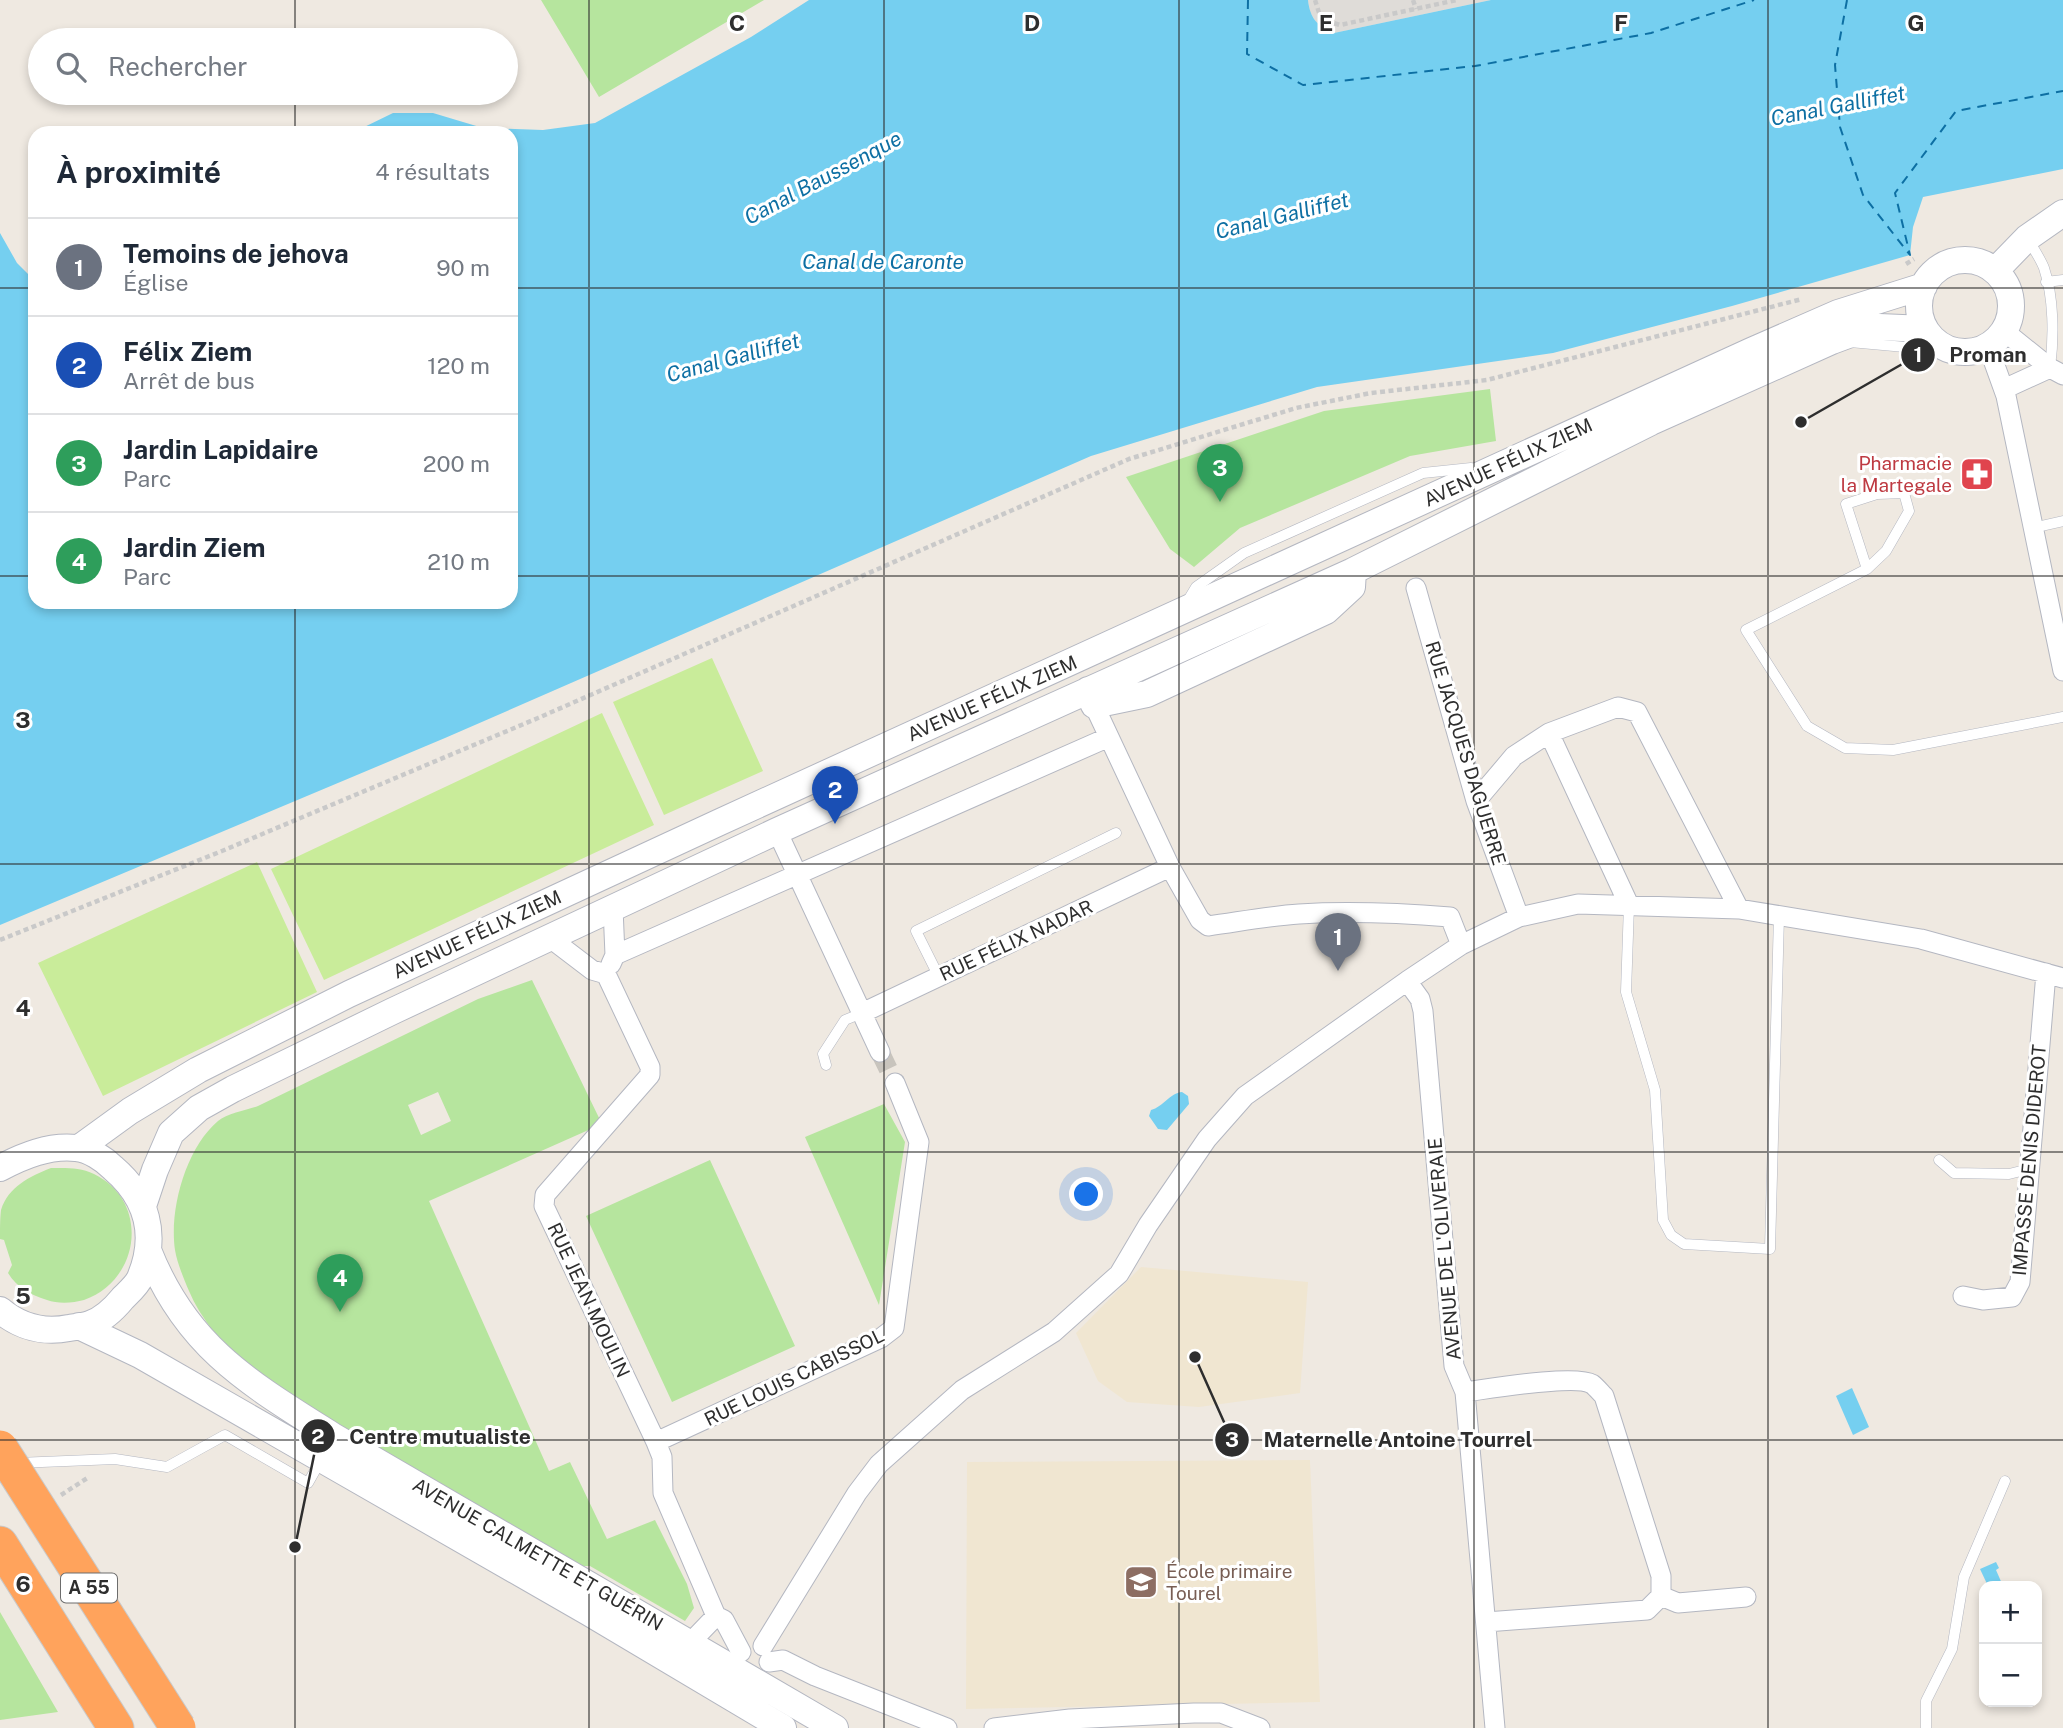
<!DOCTYPE html>
<html lang="fr">
<head>
<meta charset="utf-8">
<style>
  :root { --surface:#fff; --page:#f2f2f3; --text:#1f2937; --muted:#747a83; --line:#e0e1e3; --accent:#1a73e8 }
  body { margin:0; font-family:"Public Sans",sans-serif; background:var(--page); color:var(--text) }
  .controls { position:absolute; right:21px; bottom:21px; display:grid; overflow:hidden; border-radius:14px; box-shadow:0 4px 10px #0003 }
  .controls button { width:63px; height:63px; display:grid; place-items:center; padding:0; border:0; border-bottom:2px solid var(--line); background:var(--surface); color:var(--text); font:35px sans-serif }
  .you { position:absolute; left:1087px; top:1195px; width:24px; height:24px; margin:-18px; border:5px solid #fff; border-radius:50%; background:#1a73e8; box-shadow:0 0 0 10px #1a73e833 }
  .badge { display:grid; place-items:center; width:46px; height:46px; border-radius:50%; background:var(--accent); color:#fff; font-size:23px; font-weight:700 }
  .pin { position:absolute; translate:-50% -58px; filter:drop-shadow(0 2px 4px #0008) }
  .pin::after { content:''; position:absolute; top:37px; width:24px; height:21px; background:inherit; clip-path:polygon(0 0,100% 0,50% 100%) }
  .list { margin:0; padding:0; list-style:none }
  h2 { display:flex; justify-content:space-between; align-items:center; height:91px; margin:0; padding:0 28px; font-size:30px }
  h2 small { font-size:23px; font-weight:400; color:var(--muted) }
  .list li { display:grid; grid-template-columns:46px 1fr auto; gap:21px; align-items:center; box-sizing:border-box; height:98px; padding:0 28px; border-top:2px solid var(--line) }
  .list b { display:block; font-size:26px; white-space:nowrap }
  .list p { margin:0; font-size:23px; white-space:nowrap; color:var(--muted) }
  .list em { font-size:23px; font-style:normal; color:var(--muted) }
  .icon { flex:none; width:38px; height:38px; fill:none; stroke:currentColor; stroke-width:2; stroke-linecap:round; stroke-linejoin:round }
  .map { position:relative; flex:none; width:2063px; height:1728px; overflow:hidden }
  .search { position:absolute; background:var(--surface); box-shadow:0 4px 10px #0003; left:28px; top:28px; width:490px; height:77px; display:flex; align-items:center; gap:18px; box-sizing:border-box; padding:0 24px; border-radius:38px; color:var(--muted); font-size:26px }
  .panel { position:absolute; background:var(--surface); box-shadow:0 4px 10px #0003; left:28px; top:126px; width:490px; height:483px; border-radius:21px }
  .map>svg:first-child { display:block }
</style>
</head>
<body>
<div class="map">
<svg width="2063" height="1728" viewBox="0 0 2063 1728">
  <rect width="100%" height="100%" fill="#efe9e1"/>
  <path fill="#f0e6d1" d="M 1141,1267 L 1308,1282 L 1300,1393 L 1199,1407 L 1127,1402 L 1098,1381 L 1076,1333 Z
    M 1310,1460 L 1320,1702 L 966,1709 L 967,1462 Z"/>
  <path fill="#b6e59e" fill-rule="evenodd" d="M 541,0 L 764,0 L 599,97 Z
    M 1490,389 L 1496,441 L 1410,456 L 1240,528 L 1194,567 L 1170,549 L 1126,477 L 1324,411 Z
    M 532,980 L 602,1124 L 429,1201 L 549,1471 L 570,1462 L 607,1539 L 655,1520 L 687,1584 L 694,1608 L 685,1621 L 590,1566 L 577,1566 L 241,1366 C 223,1343 200,1318 189,1291 C 184,1279 177,1263 175,1250 C 169,1209 186,1148 218,1121 C 227,1113 247,1110 258,1106 L 478,999 ZM 438,1092 L 451,1121 L 421,1135 L 408,1105 Z
    M 884,1104 L 905,1142 L 879,1305 L 805,1137 Z
    M 710,1160 L 795,1346 L 672,1402 L 586,1216 Z
    M 51,1168 C 66,1168 80,1167 94,1174 C 150,1201 141,1280 84,1300 C 73,1303 58,1304 47,1300 C 31,1295 17,1288 8,1273 L 12,1265 L 4,1240 L 0,1239 C 0,1230 0,1218 1,1210 C 8,1187 30,1176 51,1168 Z
    M 0,1612 L 58,1712 L 0,1720 Z"/>
  <path fill="#c9ec9a" d="M 712,658 L 763,771 L 664,815 L 613,702 Z
    M 602,713 L 654,825 L 324,980 L 271,869 Z
    M 257,862 L 317,992 L 103,1096 L 38,963 Z"/>
  <path fill="#dfdcd8" d="M 1308,0 L 1491,0 L 1334,33 L 1319,27 L 1310,12 Z"/>
  <path fill="#75cff0" d="M 809,0 L 1308,0 C 1310,18 1317,26 1334,33 L 1491,0 L 2063,0 L 2063,169 L 1923,197 L 1913,227 L 1910,255 L 1732,306 L 1553,353 L 1317,387 L 1091,456 L 445,738 L 0,925 L 0,233 L 17,263 L 35,281 L 35,602 L 511,602 L 511,133 L 352,133 L 393,113 L 433,113 L 483,128 L 543,130 L 595,123 L 751,37 Z
    M 1182,1092 L 1188,1096 L 1189,1104 L 1167,1130 L 1158,1129 L 1149,1116 L 1151,1110 C 1163,1107 1170,1093 1182,1092 Z
    M 1852,1388 L 1869,1427 L 1853,1435 L 1836,1396 Z
    M 1996,1562 L 1999,1568 L 1996,1570 L 2003,1586 L 1988,1586 L 1980,1569 Z"/>
  <g fill="none" stroke-linecap="round" stroke-linejoin="round">
    <path stroke="#0d6fa3" stroke-width="2" stroke-dasharray="9 7" stroke-linecap="butt" d="M 1248,0 L 1247,54 L 1303,85 L 1475,66 L 1651,33 L 1754,0
      M 1847,0 L 1835,65 L 1840,127 L 1863,195 L 1910,255 L 1895,193 L 1956,111 L 2063,91"/>
    <path stroke="#c8c4bd" stroke-width="19" stroke-dasharray="19 10" stroke-linecap="butt" d="M 880,1052 L 895,1083"/>
    <g stroke="#b4b7c1" stroke-width="11">
      <path id="lane" d="M 2028,239 C 2033,248 2040,258 2044,268 C 2054,298 2054,337 2050,368
        M 2046,282 L 2063,280
        M 1850,342 L 1960,352
        M 2033,528 L 2063,521
        M 1867,569 L 1846,504 L 1877,494 L 1904,493 L 1909,511 L 1886,551 L 1867,569 L 1746,630 L 1807,726 L 1845,748 L 1893,750 L 2063,717
        M 1187,602 L 1196,587 L 1244,553 L 1423,473 L 1471,468
        M 1629,905 L 1626,992 L 1655,1090 L 1663,1220 L 1671,1235 L 1684,1244 L 1770,1249 L 1779,916
        M 939,977 L 916,931 L 1116,833
        M 826,1065 L 823,1054 L 845,1020 L 862,1013
        M 1939,1160 L 1954,1173 L 2009,1174 L 2029,1169
        M 17,1463 L 115,1459 L 167,1467 L 225,1435 L 308,1483 L 321,1460
        M 1926,1728 L 1926,1701 L 1952,1649 L 1964,1577 L 2005,1481"/>
    </g>
    <g stroke="#b4b7c1" stroke-width="21">
      <path id="street" d="M 2004,331 L 2050,368 L 2063,375
        M 1988,346 L 2006,396 L 2063,671
        M 2004,389 L 2050,368
        M 1416,588 L 1476,801 L 1519,917
        M 1094,705 L 1170,867 L 1200,920 L 1208,926 C 1238,922 1268,916 1299,914 C 1349,911 1399,913 1450,917 L 1461,945
        M 1549,733 L 1629,905
        M 1476,801 L 1514,756 L 1549,733 L 1618,707 L 1637,712 L 1739,909
        M 777,831 L 880,1052
        M 550,938 L 592,970 L 606,974
        M 615,955 L 1109,737
        M 611,964 L 615,955 L 613,908
        M 606,974 L 650,1067 L 650,1075 L 545,1195 L 544,1206 L 656,1442 L 662,1457 L 663,1493 L 716,1616 L 724,1620 L 741,1652
        M 1407,981 L 1420,999 L 1423,1011 L 1454,1366 L 1465,1392 L 1495,1728
        M 862,1013 L 1170,867
        M 1963,1296 L 1983,1300 L 2012,1297 L 2020,1282 L 2046,973
        M 1465,1392 C 1488,1389 1575,1374 1592,1384 C 1596,1387 1601,1393 1604,1396 L 1661,1576 L 1661,1596 L 1647,1610 L 1486,1622
        M 656,1442 L 881,1338 L 894,1328 L 919,1142 L 895,1083
        M 1661,1596 L 1678,1603 L 1746,1597
        M 690,1643 L 716,1616
        M 763,1646 L 857,1493 L 879,1464 L 962,1390 L 1054,1332 L 1119,1274 L 1148,1225 L 1207,1139 L 1245,1096 L 1407,981 L 1461,945 L 1519,917 L 1578,904 L 1739,909 L 1921,939 L 2063,978
        M 769,1662 L 783,1660 L 815,1676 L 947,1728
        M 994,1728 L 1070,1719 L 1194,1713 L 1221,1713 L 1260,1728"/>
    </g>
    <g stroke="#b4b7c1" stroke-width="28">
      <path id="secondary" d="M1919 306a46 46 0 1 1 92 0a46 46 0 1 1-92 0Z
        M 1995,271 L 2027,238 L 2063,213
        M 1088,690 L 1094,705 L 1147,694 L 1326,611 L 1352,587 L 1353,571
        M 79,1148 L 130,1111 L 198,1070 L 349,994 L 720,822 L 1751,351 L 1838,313 L 1924,286
        M 0,1168 C 23,1156 49,1145 76,1148 C 89,1149 104,1159 113,1168 C 147,1197 158,1235 140,1278 C 137,1285 129,1292 123,1298 C 114,1309 104,1319 90,1324 C 84,1326 76,1327 69,1328 C 44,1333 20,1327 0,1310
        M 143,1206 L 155,1170 L 171,1133 L 199,1108 L 233,1089 L 393,1011 L 777,831 L 1353,571 L 1651,422 L 1832,341 L 1867,328 L 1879,327 L 1925,329
        M 148,1250 C 186,1347 249,1383 333,1436 L 835,1728
        M 79,1326 L 140,1355 L 588,1612 L 783,1728"/>
    </g>
    <g stroke="#c9c9c9" stroke-width="37">
      <path id="highway" d="M 0,1544 L 116,1728"/>
    </g>
    <path stroke="#c9c9c9" stroke-width="4.5" stroke-dasharray="5 3.5" stroke-linecap="butt" d="M 1315,0 L 1321,19 L 1340,25 L 1457,0
      M 1413,0 L 1416,9
      M 1906,264 L 1914,259
      M 0,940 L 222,851 L 538,718 L 1129,459 L 1296,408 L 1371,393 L 1487,380 L 1802,299
      M 61,1495 L 89,1477"/>
    <use href="#lane" stroke="#fff" stroke-width="10"/>
    <use href="#street" stroke="#fff" stroke-width="19"/>
    <use href="#secondary" stroke="#fff" stroke-width="26"/>
    <use href="#highway" stroke="#ffa35c" stroke-width="35"/>
    <g stroke="#c9c9c9" stroke-width="37" stroke-linecap="butt">
      <path id="highway-bridge" d="M 0,1448 L 178,1728"/>
    </g>
    <use href="#highway-bridge" stroke="#ffa35c" stroke-width="35"/>
  </g>
  <path fill="none" stroke="#2e2e2e" stroke-width="2" stroke-opacity="0.55" d="M 295,0 L 295,40M 589,0 L 589,1728M 884,0 L 884,1728M 1179,0 L 1179,1728M 1474,0 L 1474,1728M 1768,0 L 1768,1728M 295,93 L 295,133M 0,288 L 35,288M 511,288 L 2063,288M 0,576 L 35,576M 511,576 L 2063,576M 295,602 L 295,1728M 0,864 L 2063,864M 0,1152 L 2063,1152M 0,1440 L 2063,1440"/>
  <defs>
    <g id="pharmacy-square" transform="scale(1.75)"><rect x="-9" y="-9" width="18" height="18" rx="4" fill="#e0444e" stroke="#fff"/><path d="M-2-6h4v4h4v4h-4v4h-4v-4h-4v-4h4Z" fill="#fff"/></g>
    <g id="school-square" transform="scale(1.75)"><rect x="-9" y="-9" width="18" height="18" rx="4" fill="#8d6e63" stroke="#fff"/><path d="M0-5L7-2L0 1L-7-2ZM-4 1L0 2.5L4 1V4Q0 6-4 4Z" fill="#fff"/></g>
  </defs>
  <g fill-rule="evenodd">
    <use href="#pharmacy-square" x="1977" y="474"/>
    <use href="#school-square" x="1141" y="1582"/>
  </g>
  <g text-anchor="middle" stroke-width="6" stroke-linejoin="round" paint-order="stroke">
    <rect fill="#fff" stroke="#6d6d6d" stroke-width="2" x="61" y="1573.5" width="56" height="29" rx="5"/>
    <g font-size="18" font-weight="bold" fill="#2e2e2e">
      <text x="89" y="1594">A 55</text>
    </g>
    <g font-size="19" fill="#2e2e2e" stroke="#fff">
      <text transform="translate(1508 462) rotate(-25)" y="7">AVENUE FÉLIX ZIEM</text>
      <text transform="translate(992 698) rotate(-24)" y="7">AVENUE FÉLIX ZIEM</text>
      <text transform="translate(1466 753) rotate(73)" y="7">RUE JACQUES DAGUERRE</text>
      <text transform="translate(477 934) rotate(-25)" y="7">AVENUE FÉLIX ZIEM</text>
      <text transform="translate(1016 940) rotate(-25)" y="7">RUE FÉLIX NADAR</text>
      <text transform="translate(2029 1160) rotate(-85)" y="7">IMPASSE DENIS DIDEROT</text>
      <text transform="translate(1444 1249) rotate(-95)" y="7">AVENUE DE L'OLIVERAIE</text>
      <text transform="translate(589 1300) rotate(65)" y="7">RUE JEAN MOULIN</text>
      <text transform="translate(794 1377) rotate(-26)" y="7">RUE LOUIS CABISSOL</text>
      <text transform="translate(538 1554) rotate(30)" y="7">AVENUE CALMETTE ET GUÉRIN</text>
    </g>
    <g font-size="19" fill="#be3a42" stroke="#fff" text-anchor="end">
      <text x="1952" y="470">Pharmacie<tspan x="1952" dy="22">la Martegale</tspan></text>
    </g>
    <g font-size="19" fill="#785e54" stroke="#fff" text-anchor="start">
      <text x="1166" y="1578">École primaire<tspan x="1166" dy="22">Tourel</tspan></text>
    </g>
    <g font-size="21" font-style="italic" fill="#0d6fa3" stroke="#fff">
      <text transform="translate(1838 106) rotate(-11)" y="7">Canal Galliffet</text>
      <text transform="translate(823 178) rotate(-28)" y="7">Canal Baussenque</text>
      <text transform="translate(1282 216) rotate(-14)" y="7">Canal Galliffet</text>
      <text x="883" y="269">Canal de Caronte</text>
      <text transform="translate(733 358) rotate(-15)" y="7">Canal Galliffet</text>
    </g>
  </g>
  <g font-size="23" text-anchor="middle" font-weight="bold" fill="#2e2e2e" stroke="#fff" stroke-width="6" stroke-linejoin="round" paint-order="stroke">
    <text x="737" y="31">C</text>
    <text x="1032" y="31">D</text>
    <text x="1326" y="31">E</text>
    <text x="1621" y="31">F</text>
    <text x="1916" y="31">G</text>
    <text x="23" y="728">3</text>
    <text x="23" y="1016">4</text>
    <text x="23" y="1304">5</text>
    <text x="23" y="1592">6</text>
  </g>
  <path fill="none" stroke="#2e2e2e" stroke-width="2.5" d="M1801 422L1918 355M295 1547L318 1436M1195 1357L1232 1440"/>
  <g fill="#2e2e2e" stroke="#fff" stroke-width="2.5">
    <circle cx="1801" cy="422" r="7"/>
    <circle cx="295" cy="1547" r="7"/>
    <circle cx="1195" cy="1357" r="7"/>
    <circle cx="1918" cy="355" r="18"/>
    <circle cx="318" cy="1436" r="18"/>
    <circle cx="1232" cy="1440" r="18"/>
  </g>
  <g font-size="21" text-anchor="middle" font-weight="bold" fill="#fff">
    <text x="1918" y="362">1</text>
    <text x="318" y="1444">2</text>
    <text x="1232" y="1447">3</text>
  </g>
  <g font-size="21" text-anchor="middle" font-weight="bold" fill="#2e2e2e" stroke="#fff" stroke-width="6" stroke-linejoin="round" paint-order="stroke">
    <text x="1988" y="362">Proman</text>
    <text x="440" y="1444">Centre mutualiste</text>
    <text x="1398" y="1447">Maternelle Antoine Tourrel</text>
  </g>
</svg>
<div class="controls">
<button>+</button>
<button>−</button>
</div>
<div class="you"></div>
<div class="pin badge" style="left:1338px;top:971px;background:#6b7280">1</div>
<div class="pin badge" style="left:835px;top:824px;background:#1a4fb4">2</div>
<div class="pin badge" style="left:1220px;top:502px;background:#2e9e5b">3</div>
<div class="pin badge" style="left:340px;top:1312px;background:#2e9e5b">4</div>
<div class="search"><svg class="icon" aria-label="search" viewBox="0 0 24 24"><circle cx="10" cy="10" r="6"/><path d="M15 15l6 6"/></svg>Rechercher</div>
<section class="panel">
<h2>À proximité<small>4 résultats</small></h2>
<ul class="list">
<li><span class="badge" style="background:#6b7280">1</span><div><b>Temoins de jehova</b><p>Église</p></div><em>90 m</em></li>
<li><span class="badge" style="background:#1a4fb4">2</span><div><b>Félix Ziem</b><p>Arrêt de bus</p></div><em>120 m</em></li>
<li><span class="badge" style="background:#2e9e5b">3</span><div><b>Jardin Lapidaire</b><p>Parc</p></div><em>200 m</em></li>
<li><span class="badge" style="background:#2e9e5b">4</span><div><b>Jardin Ziem</b><p>Parc</p></div><em>210 m</em></li>
</ul>
</section>
</div>
</body>
</html>
